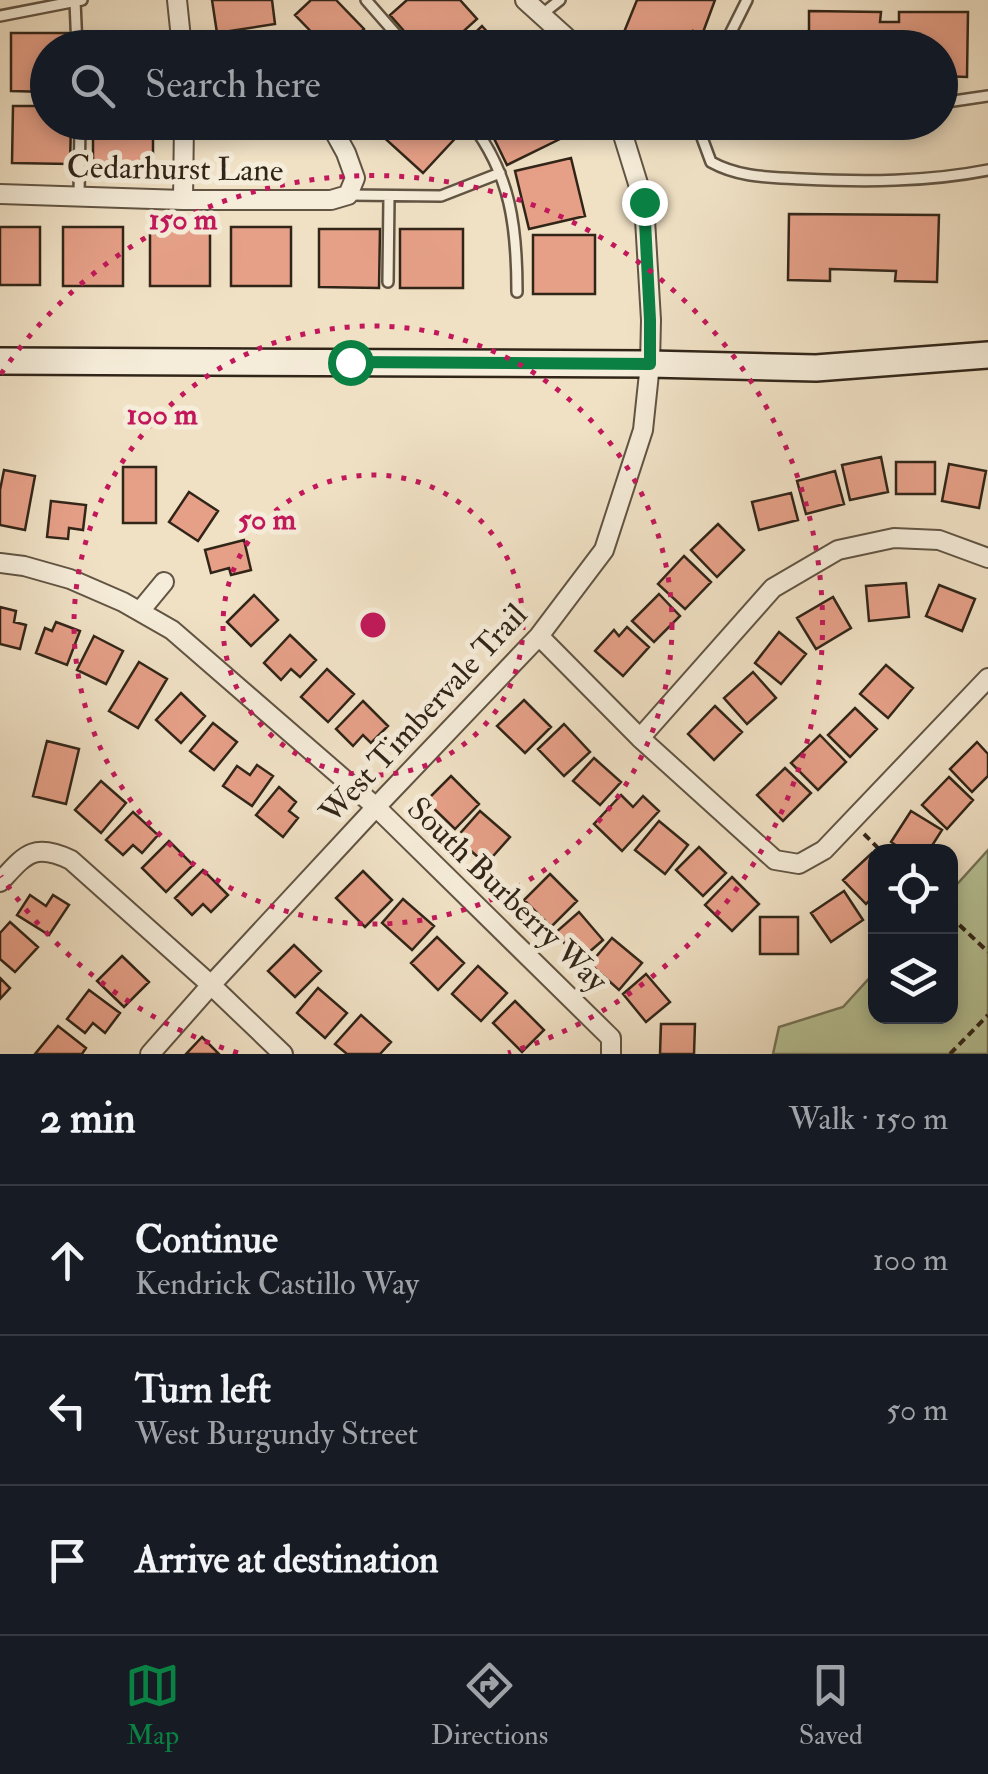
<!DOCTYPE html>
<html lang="en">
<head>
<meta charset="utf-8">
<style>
  :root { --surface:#171b24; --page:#242831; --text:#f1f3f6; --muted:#9ea1a6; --line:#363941; --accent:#0b8043 }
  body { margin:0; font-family:"IM FELL Double Pica",serif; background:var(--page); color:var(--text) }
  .controls { position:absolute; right:30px; bottom:30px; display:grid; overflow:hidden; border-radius:20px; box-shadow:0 5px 15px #0003 }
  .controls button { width:90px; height:90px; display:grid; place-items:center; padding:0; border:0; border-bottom:2px solid var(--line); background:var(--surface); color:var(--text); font:50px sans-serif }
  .stop { position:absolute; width:30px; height:30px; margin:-22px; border:8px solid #0b8043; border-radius:50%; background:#fff }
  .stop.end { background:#0b8043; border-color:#fff; box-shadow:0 2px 10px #0008 }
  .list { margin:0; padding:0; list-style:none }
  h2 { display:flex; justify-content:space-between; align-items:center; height:130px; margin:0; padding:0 40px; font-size:42px }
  h2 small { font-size:32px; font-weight:400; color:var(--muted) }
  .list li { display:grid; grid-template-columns:65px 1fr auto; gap:30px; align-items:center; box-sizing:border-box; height:150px; padding:0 40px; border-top:2px solid var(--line) }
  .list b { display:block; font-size:38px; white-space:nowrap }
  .list p { margin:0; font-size:32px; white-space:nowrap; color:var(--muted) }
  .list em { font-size:32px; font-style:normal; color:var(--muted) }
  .icon { flex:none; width:55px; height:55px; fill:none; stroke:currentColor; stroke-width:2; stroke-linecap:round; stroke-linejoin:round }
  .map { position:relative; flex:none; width:988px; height:1054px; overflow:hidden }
  .search { position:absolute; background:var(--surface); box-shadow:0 5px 15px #0003; left:30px; right:30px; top:30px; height:110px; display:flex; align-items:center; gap:25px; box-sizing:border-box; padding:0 35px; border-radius:55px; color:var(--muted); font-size:38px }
  .sheet { height:580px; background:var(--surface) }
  nav { display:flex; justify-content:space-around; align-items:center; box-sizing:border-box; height:140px; border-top:2px solid var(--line); background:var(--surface); font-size:28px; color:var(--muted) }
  nav a { display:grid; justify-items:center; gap:5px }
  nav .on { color:var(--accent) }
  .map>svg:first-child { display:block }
</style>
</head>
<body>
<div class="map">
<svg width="988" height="1054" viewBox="0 0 988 1054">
  <rect width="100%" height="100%" fill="#f0e1c5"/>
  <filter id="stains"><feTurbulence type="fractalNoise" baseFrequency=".002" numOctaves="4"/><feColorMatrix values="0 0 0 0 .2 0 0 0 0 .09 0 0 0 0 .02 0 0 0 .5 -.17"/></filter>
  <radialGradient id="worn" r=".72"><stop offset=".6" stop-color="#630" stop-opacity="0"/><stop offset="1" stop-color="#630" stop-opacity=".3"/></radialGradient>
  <path fill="#b6c397" stroke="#747458" stroke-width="2.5" d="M 988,850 L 988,1054 L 773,1054 L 779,1027 L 843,1007 L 875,972 L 876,1016 L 950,1016 L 951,891 Z"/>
  <path fill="#e6a088" stroke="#312518" stroke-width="2.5" d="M 212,0 L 272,0 L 275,24 L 217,33 Z
    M 311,0 L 336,0 L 364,29 L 345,48 L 327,48 L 295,15 Z
    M 407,0 L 460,0 L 477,19 L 445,48 L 419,48 L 390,15 Z
    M 637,0 L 715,0 L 702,35 L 693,31 L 687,48 L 649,48 L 622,37 Z
    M 809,11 L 881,12 L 880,22 L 899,22 L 899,12 L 968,12 L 967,77 L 940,76 L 940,48 L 809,48 Z
    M 482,26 L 502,48 L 459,48 Z
    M 152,32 L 152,48 L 93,48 L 92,33 Z
    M 11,33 L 69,33 L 69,48 L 48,48 L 48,92 L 11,91 Z
    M 13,106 L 48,106 L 48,122 L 71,122 L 70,164 L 12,163 Z
    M 93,122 L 153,122 L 153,163 L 93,163 Z
    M 390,122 L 453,122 L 462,131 L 423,173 L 380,134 Z
    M 486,122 L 552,122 L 560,139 L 507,165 Z
    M 571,158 L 585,216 L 529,229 L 515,171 Z
    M 789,214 L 939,215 L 937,282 L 895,281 L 896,271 L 830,269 L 830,281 L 788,280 Z
    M 0,227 L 40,227 L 40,285 L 0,285 Z
    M 63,227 L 123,227 L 123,286 L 63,286 Z
    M 150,227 L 210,227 L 210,286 L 150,286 Z
    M 231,227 L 291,227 L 291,286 L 231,286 Z
    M 319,229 L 380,229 L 379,288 L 319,287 Z
    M 400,229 L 463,229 L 463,288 L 400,288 Z
    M 533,235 L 595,235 L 595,294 L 533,294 Z
    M 881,457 L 888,492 L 850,500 L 842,465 Z
    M 896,462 L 935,462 L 935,494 L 896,494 Z
    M 949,464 L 986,471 L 979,508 L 942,501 Z
    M 123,467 L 156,467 L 156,523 L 123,523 Z
    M 4,470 L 35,476 L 25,530 L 0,525 L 0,490 Z
    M 835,471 L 844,504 L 806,514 L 797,481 Z
    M 189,492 L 218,511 L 198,541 L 169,522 Z
    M 791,493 L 798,520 L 759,530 L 752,502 Z
    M 51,501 L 86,505 L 83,530 L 69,528 L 68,539 L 47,537 Z
    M 718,524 L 744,550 L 717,577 L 691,550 Z
    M 244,540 L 251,570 L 231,575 L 229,568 L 211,573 L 205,550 Z
    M 684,556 L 711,582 L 685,609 L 658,584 Z
    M 906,583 L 909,617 L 869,621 L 866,586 Z
    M 939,585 L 975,599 L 962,631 L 926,616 Z
    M 659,594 L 680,616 L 654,642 L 632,621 Z
    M 254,595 L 278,620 L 251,646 L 227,622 Z
    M 833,597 L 851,628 L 816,649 L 797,618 Z
    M 0,607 L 16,611 L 14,622 L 26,625 L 20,649 L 0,644 Z
    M 56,622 L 80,631 L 67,665 L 36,653 L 45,628 L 52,631 Z
    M 627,627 L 649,647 L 623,676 L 595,651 L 614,630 L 619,636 Z
    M 779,632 L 806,654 L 781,684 L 755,663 Z
    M 290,635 L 316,660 L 300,677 L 291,669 L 281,680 L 264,663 Z
    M 94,636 L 123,651 L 106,684 L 77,670 Z
    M 139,662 L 167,679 L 138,728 L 109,711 Z
    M 886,665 L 913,688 L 888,718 L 860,694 Z
    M 327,669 L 354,694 L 328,722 L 301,697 Z
    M 753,672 L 776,698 L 747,724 L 724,698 Z
    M 181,693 L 205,716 L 181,743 L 156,720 Z
    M 524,700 L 551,727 L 525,753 L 497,726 Z
    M 363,701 L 388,726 L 371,743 L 363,735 L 353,746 L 336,729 Z
    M 715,706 L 742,732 L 714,760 L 688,734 Z
    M 855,708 L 877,729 L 850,757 L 828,735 Z
    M 213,723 L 237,742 L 214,770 L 190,751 Z
    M 564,724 L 590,752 L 564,776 L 538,749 Z
    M 820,735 L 846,762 L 818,790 L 791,763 Z
    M 47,741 L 79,749 L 66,804 L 33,796 Z
    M 977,742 L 988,754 L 988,776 L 972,792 L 950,769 Z
    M 594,758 L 621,782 L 600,805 L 573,781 Z
    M 257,765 L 273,776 L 252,806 L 223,786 L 237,766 L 250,775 Z
    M 785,768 L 811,793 L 783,821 L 757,795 Z
    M 451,776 L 479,804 L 455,829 L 426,801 Z
    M 949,777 L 973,800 L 947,829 L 922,805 Z
    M 101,781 L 126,803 L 101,833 L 75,810 Z
    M 279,787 L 296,802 L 289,811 L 298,818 L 283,837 L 256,815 Z
    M 621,795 L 633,807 L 643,796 L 659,811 L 622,851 L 594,824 Z
    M 480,811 L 510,837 L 486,864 L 456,838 Z
    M 911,811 L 942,830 L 928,852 L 906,852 L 891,842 Z
    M 133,812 L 158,835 L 142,853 L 133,845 L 123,855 L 106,840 Z
    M 659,821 L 688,845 L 665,874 L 635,850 Z
    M 169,841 L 193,865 L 166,892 L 142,868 Z
    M 699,847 L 726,873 L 703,896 L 676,870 Z
    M 872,853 L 876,857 L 876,894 L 866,904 L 843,880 Z
    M 203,870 L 228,895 L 211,912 L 203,904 L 192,915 L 175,898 Z
    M 363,871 L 392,900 L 365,927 L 336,898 Z
    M 550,874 L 577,901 L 551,927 L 524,900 Z
    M 732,877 L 759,904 L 732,931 L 705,905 Z
    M 844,891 L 863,920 L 831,942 L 811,913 Z
    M 30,895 L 46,906 L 53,895 L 69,905 L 49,935 L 17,915 Z
    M 403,899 L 434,926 L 412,950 L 382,923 Z
    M 579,912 L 603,940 L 580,960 L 555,933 Z
    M 760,917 L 798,917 L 798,954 L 760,954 Z
    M 10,922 L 38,947 L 15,972 L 0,959 L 0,933 Z
    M 437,937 L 464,963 L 438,990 L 411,963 Z
    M 612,938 L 642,963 L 619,990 L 590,964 Z
    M 294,945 L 321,971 L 295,997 L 268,971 Z
    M 122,956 L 149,982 L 124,1007 L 97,981 Z
    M 478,966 L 507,993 L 481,1021 L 452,994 Z
    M 646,974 L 670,1002 L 646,1022 L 623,994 Z
    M 0,978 L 10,988 L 0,999 Z
    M 318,988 L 347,1013 L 325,1038 L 297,1013 Z
    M 89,990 L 120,1013 L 105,1033 L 93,1023 L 85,1033 L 67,1019 Z
    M 515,1001 L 544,1030 L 522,1052 L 493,1023 Z
    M 361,1015 L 391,1042 L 380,1054 L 347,1054 L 335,1044 Z
    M 661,1024 L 695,1024 L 694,1054 L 660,1054 Z
    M 58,1026 L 86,1048 L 82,1054 L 35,1054 Z
    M 202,1037 L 219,1054 L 186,1054 Z"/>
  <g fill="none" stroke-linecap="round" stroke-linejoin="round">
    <g stroke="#615443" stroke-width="14">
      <path id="service" d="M 366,0 L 408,48
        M 75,1 L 77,48
        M 541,15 L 560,0
        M 0,16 L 82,0
        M 723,48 L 747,0
        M 940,103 L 988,96
        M 470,122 C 511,174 517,228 517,292
        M 701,122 L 701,135 L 711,162 C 740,178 770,177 802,179 C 864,182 927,182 988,170
        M 348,195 L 441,196 L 500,173
        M 79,197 L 80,122
        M 388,282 L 389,196"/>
    </g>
    <g stroke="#615443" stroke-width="22">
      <path id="minor" d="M 177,0 L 182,48
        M 525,0 L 578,48
        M 0,194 L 183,200 L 331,200 L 348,195 L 355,178 L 346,153 L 329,122
        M 183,200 L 184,122
        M 988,558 L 939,540 L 894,538 L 838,550 L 773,588 L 640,738 L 775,860 L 799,864 L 824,850 L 988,678
        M 0,563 L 24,566 L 70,579 L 123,602 L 172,630 L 376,807 L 611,1038 L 611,1054
        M 140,611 L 164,582
        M 539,636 L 640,738
        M 0,882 C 25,855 33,842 71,860 L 211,985 L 283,1054
        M 150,1054 L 211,985 L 376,807 L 539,636 L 604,550 L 643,430 L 650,364 L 651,320 L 644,203 L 619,122"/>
    </g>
    <g stroke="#312518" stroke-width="30">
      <path id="secondary" d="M 0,361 L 650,364 L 816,368 L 988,355"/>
    </g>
    <path stroke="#312518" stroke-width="4" stroke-dasharray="8 5" stroke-linecap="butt" d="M 864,834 L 882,852
      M 950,916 L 988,952
      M 950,1054 L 988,1015"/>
    <use href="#service" stroke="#f5ecd9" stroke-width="9"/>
    <use href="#minor" stroke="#f5ecd9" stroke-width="18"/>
    <use href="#secondary" stroke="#f5ecd9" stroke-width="25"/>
  </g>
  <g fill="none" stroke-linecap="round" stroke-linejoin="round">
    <path stroke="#0b8043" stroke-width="12" d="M 350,362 L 650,364 L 650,320 L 644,202"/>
  </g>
  <g fill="none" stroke="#c2185b" stroke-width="5" stroke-dasharray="5 10">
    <circle cx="373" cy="625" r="150"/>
    <circle cx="373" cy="625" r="299"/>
    <path d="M238 1053A449 449 0 0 1 1 876M1 374A449 449 0 1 1 508 1053"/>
  </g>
  <g text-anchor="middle" stroke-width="10" stroke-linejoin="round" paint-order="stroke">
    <g font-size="32" fill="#312518" stroke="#f5ecd9">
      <text transform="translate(175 168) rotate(1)" y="11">Cedarhurst Lane</text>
      <text transform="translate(423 713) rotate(-47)" y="11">West Timbervale Trail</text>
      <text transform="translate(508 894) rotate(44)" y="11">South Burberry Way</text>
    </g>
  </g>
  <circle cx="373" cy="625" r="15" fill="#c2185b" stroke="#f5ecd9" stroke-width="5"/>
  <g font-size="30" text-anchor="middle" font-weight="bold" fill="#c2185b" stroke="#f5ecd9" stroke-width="10" stroke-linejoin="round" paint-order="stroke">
    <text x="183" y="229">150 m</text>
    <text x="162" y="424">100 m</text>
    <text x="267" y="529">50 m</text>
  </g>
  <rect width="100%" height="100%" filter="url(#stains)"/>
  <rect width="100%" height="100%" fill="url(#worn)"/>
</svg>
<div class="controls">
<button><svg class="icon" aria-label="locate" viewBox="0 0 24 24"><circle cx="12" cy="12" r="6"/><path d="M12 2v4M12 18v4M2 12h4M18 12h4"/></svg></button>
<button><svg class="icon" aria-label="layers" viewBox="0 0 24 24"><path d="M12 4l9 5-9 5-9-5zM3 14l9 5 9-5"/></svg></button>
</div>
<div class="stop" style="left:350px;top:362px"></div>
<div class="stop end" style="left:644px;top:202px"></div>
<div class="search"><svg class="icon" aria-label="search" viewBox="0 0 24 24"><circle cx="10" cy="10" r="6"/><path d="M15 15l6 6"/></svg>Search here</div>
</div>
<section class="sheet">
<h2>2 min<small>Walk · 150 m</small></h2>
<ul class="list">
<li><svg class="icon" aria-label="ahead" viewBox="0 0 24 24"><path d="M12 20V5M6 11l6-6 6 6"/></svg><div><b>Continue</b><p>Kendrick Castillo Way</p></div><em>100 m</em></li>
<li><svg class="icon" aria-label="left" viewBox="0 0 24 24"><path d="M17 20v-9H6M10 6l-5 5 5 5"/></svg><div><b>Turn left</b><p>West Burgundy Street</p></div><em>50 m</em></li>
<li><svg class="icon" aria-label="arrive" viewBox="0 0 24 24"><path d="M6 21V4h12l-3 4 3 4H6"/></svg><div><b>Arrive at destination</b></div></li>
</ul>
</section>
<nav>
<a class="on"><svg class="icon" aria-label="map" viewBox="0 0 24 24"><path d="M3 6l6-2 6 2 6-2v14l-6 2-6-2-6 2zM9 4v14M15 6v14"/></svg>Map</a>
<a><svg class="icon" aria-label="directions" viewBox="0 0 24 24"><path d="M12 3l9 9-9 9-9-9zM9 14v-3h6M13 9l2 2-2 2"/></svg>Directions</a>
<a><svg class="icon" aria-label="saved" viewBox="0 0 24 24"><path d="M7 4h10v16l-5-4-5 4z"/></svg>Saved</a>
</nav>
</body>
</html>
